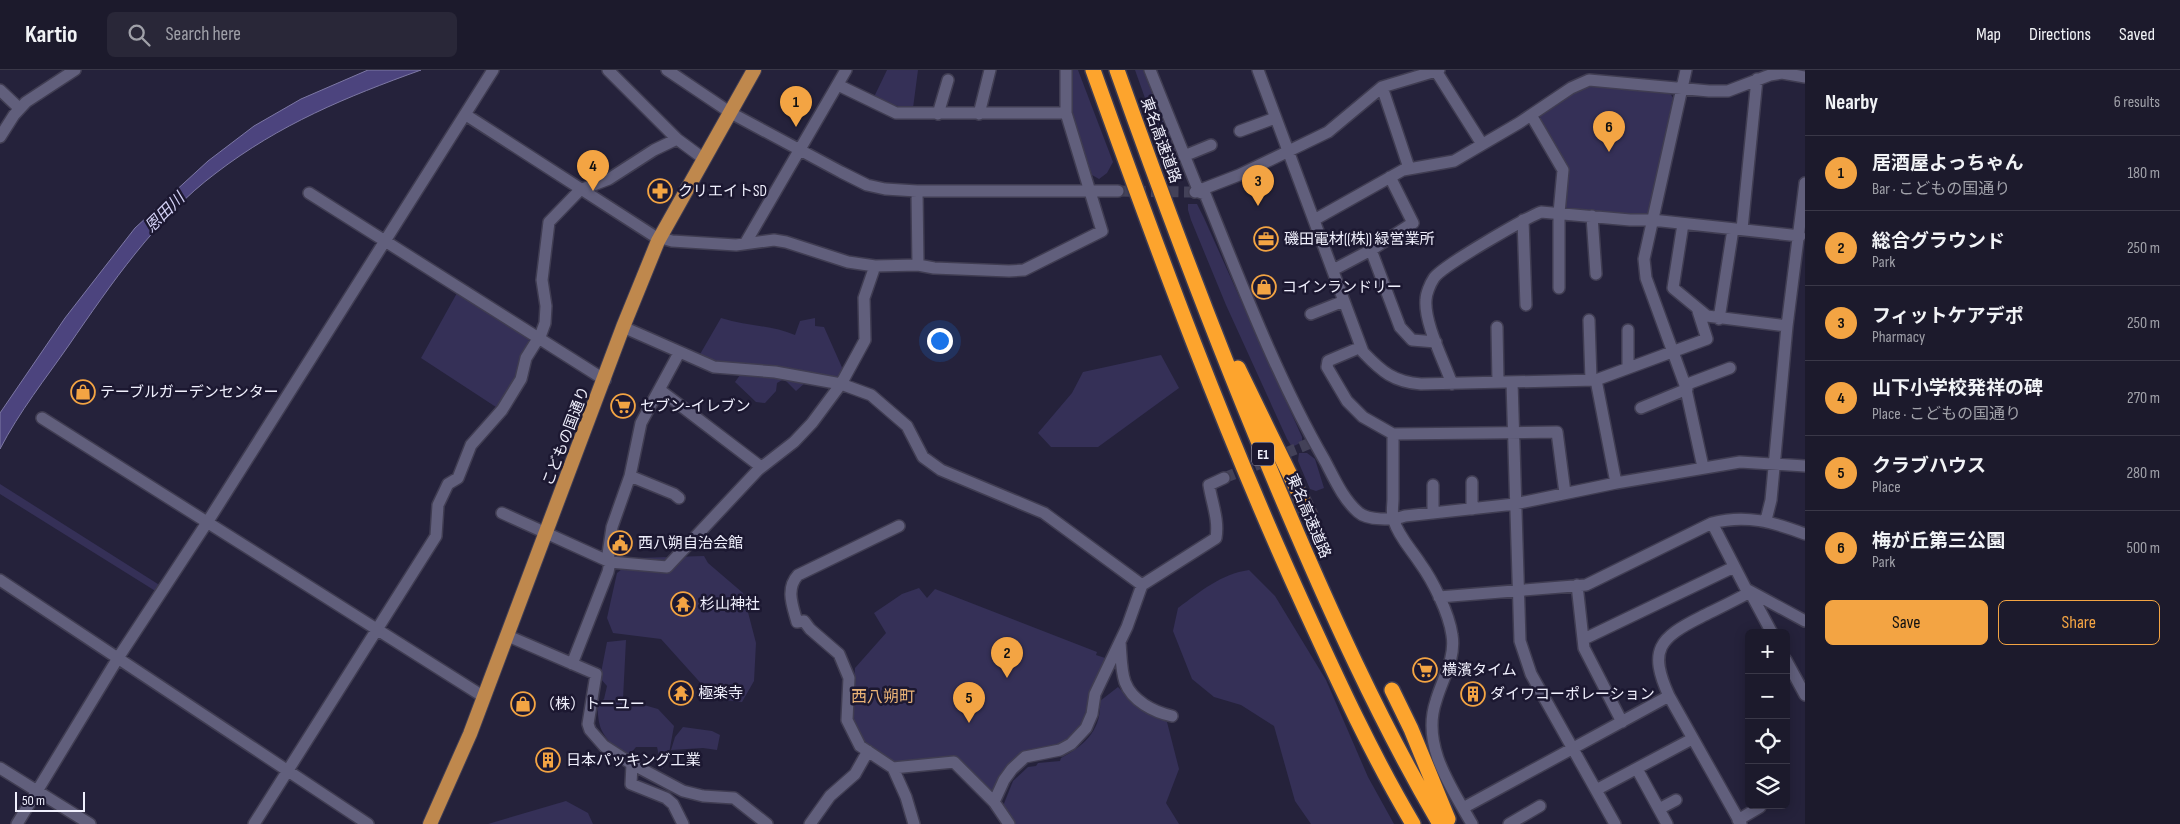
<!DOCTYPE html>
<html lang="en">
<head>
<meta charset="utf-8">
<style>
  :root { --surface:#1c1a2c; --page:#292738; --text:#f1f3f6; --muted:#a0a1a9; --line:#3a3848; --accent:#f3a443 }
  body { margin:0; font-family:"Sofia Sans Condensed","Noto Sans JP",sans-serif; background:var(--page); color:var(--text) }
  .controls { position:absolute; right:15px; bottom:15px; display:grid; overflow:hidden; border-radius:8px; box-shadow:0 2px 12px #0003 }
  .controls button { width:45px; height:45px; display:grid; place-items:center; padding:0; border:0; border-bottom:1px solid var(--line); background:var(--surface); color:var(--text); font:25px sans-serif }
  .scale { position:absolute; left:15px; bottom:12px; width:70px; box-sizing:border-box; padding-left:5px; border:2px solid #f0f0fd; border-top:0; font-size:14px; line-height:18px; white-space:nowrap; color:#f0f0fd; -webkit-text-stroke:4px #1c1831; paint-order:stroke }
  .you { position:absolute; left:939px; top:270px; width:18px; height:18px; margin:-12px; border:4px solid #fff; border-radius:50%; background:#1a73e8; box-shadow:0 0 0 8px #1a73e833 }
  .badge { display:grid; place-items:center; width:32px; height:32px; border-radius:50%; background:var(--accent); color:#111; font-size:16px; font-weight:700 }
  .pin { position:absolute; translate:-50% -41px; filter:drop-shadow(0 1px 2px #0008) }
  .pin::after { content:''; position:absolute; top:26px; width:18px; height:15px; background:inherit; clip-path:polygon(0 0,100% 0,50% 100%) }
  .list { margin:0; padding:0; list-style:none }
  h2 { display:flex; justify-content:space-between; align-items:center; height:65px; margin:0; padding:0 20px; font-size:21px }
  h2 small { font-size:16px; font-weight:400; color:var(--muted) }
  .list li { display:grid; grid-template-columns:32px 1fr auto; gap:15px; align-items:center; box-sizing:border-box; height:75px; padding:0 20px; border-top:1px solid var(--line) }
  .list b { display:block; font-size:19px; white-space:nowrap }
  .list p { margin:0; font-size:16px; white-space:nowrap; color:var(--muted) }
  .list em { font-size:16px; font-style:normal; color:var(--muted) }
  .actions { display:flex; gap:10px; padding:15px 20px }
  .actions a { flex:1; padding:11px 0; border:1px solid var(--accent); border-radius:8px; text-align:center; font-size:18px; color:var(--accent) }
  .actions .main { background:var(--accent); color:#111 }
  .icon { flex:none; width:28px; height:28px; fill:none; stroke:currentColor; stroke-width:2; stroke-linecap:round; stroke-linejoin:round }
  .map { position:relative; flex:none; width:1805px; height:754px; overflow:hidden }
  header { display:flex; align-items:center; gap:30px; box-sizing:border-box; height:70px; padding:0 25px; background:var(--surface); border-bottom:1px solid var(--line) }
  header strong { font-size:24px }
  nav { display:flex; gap:28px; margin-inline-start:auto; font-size:18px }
  .search { width:350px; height:45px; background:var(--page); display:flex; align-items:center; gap:12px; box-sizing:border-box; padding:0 18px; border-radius:8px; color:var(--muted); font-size:19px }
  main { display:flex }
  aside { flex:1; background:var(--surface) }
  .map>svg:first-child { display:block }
</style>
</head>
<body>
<header>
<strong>Kartio</strong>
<div class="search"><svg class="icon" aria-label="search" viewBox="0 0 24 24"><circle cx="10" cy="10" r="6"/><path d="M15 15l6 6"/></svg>Search here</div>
<nav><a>Map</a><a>Directions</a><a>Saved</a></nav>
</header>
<main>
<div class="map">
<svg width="1805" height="754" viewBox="0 0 1805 754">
  <rect width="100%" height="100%" fill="#25223b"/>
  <path fill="#353057" d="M 887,0 L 918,0 L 913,38 L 890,35 L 874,27 Z
    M 1072,0 L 1078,0 L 1113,92 L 1107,103 L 1099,109 L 1092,105 L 1071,41 Z
    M 1135,0 L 1143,0 L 1179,92 L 1180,100 L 1175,108 L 1173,107 Z
    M 1585,15 L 1670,23 L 1673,28 L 1649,142 L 1644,145 L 1567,139 L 1563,132 L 1566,107 L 1539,47 Z
    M 1188,134 L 1197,134 L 1204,148 L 1302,367 L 1302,372 L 1292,377 L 1287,369 L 1226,235 L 1191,150 L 1188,140 Z
    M 457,223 L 533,270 L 517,307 L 499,339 L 421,288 Z
    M 721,248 C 746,256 771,255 795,265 L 800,251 L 815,248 L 815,256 L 824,257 L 844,302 L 840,310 L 724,295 L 699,286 Z
    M 1161,285 L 1179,318 L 1098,377 L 1051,377 L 1038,363 L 1072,323 L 1083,302 Z
    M 740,305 L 764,305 L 806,312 L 796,321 L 784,309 L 777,313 L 776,321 L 765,333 L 756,332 L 735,312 Z
    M 1299,383 L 1307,383 L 1315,389 L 1324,418 L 1316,421 L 1310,419 L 1298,391 Z
    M 0,414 L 161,516 L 157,522 L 0,424 Z
    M 704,486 L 708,493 L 743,523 L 756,573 L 754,611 L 742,632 L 715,629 L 661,569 L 613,563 L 607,548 L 617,503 L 636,488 Z
    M 1249,500 L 1275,526 L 1326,610 L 1368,707 L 1394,754 L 1311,754 L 1295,731 L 1274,656 L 1241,635 L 1214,627 L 1192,609 L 1173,561 L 1178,538 C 1201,521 1221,504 1249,500 Z
    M 919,518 L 927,528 L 935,519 L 1097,582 L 1096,585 L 1105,588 L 1105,591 L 1088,624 L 1089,638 L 1084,652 L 1076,664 L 1056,677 L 1034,680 L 994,721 L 985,723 L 952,692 L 891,693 L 865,672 L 851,646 L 855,598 L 886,563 L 874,543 L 902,524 Z
    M 626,570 L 623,629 L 658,639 L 674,656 L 668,689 L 662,699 L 657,677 L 636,677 L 631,683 C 618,685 604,668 600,656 C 598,650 598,642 597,636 L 604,629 L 607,616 L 600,608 L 607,572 Z
    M 1118,617 L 1135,634 L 1167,652 L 1179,699 L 1166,733 L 1179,754 L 1015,754 L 1003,736 L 1013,711 L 1028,697 L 1036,696 L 1038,693 L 1060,691 L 1061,688 C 1084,676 1102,660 1100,631 Z
    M 683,657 L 712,661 L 720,665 L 717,680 L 703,678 L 671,680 L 675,667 Z
    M 566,731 L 588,743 L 593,754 L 488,754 Z"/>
  <path fill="#4c447e" stroke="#7d78a4" d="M 368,0 L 421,0 C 346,27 280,54 216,103 C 156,148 111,214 69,275 C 46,308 19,342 0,379 L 0,343 L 65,248 L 135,158 L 208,91 L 254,56 L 301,29 Z"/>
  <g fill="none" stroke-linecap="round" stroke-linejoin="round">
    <path stroke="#434158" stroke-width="11" stroke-dasharray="11 5.5" stroke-linecap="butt" d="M 1118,121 L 1191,122
      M 1224,408 L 1313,372"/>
    <g stroke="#403d52" stroke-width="14">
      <path id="minor" d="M 608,0 L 677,69 L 704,89
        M 667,0 L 731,43 L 841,102 L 867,115 L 885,119 L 917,121 L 1118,121
        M 1150,0 L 1199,122 L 1205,124 C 1241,213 1277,308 1325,391 C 1334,408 1343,429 1358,442 C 1368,451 1393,450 1405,446 L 1515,434 L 1616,413 L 1740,392 L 1805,396
        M 1258,0 L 1363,282 C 1382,302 1394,312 1421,314 L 1596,310 L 1707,269 L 1698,241
        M 1686,0 L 1644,189 L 1646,208 L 1685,315 L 1703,397
        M 1436,1 L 1482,74
        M 838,15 L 896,43 L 1066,43
        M 1382,17 L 1409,98
        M 0,20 L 19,38
        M 938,44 L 948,10
        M 979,44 L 990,0
        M 466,45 L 654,166 L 672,171 L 736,175 L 774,170 L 786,172 L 848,192 L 875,196 L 918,195 L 934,198 L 1009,201 L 1024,200 L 1102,161 L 1066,43 L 1066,0
        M 1531,45 L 1563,100 L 1559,143 L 1559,218
        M 1240,61 L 1275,48
        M 0,67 L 14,45 L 26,32 L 75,0
        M 1184,86 L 1211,75
        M 917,121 L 918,195
        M 1195,122 L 1239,105 L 1328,62 L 1382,17 L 1439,0
        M 309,123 L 605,310
        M 1592,146 L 1596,204
        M 1314,150 L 1403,100 L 1454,91 L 1519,53 L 1571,18 L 1589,10 L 1709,21 L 1728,21 L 1770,5 L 1782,3 L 1805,7
        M 1523,150 L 1526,235
        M 1683,154 L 1673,218 L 1707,246 L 1787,256
        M 1742,159 L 1757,9
        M 746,172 L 846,0
        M 1371,180 L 1400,257 L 1412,270 L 1436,272
        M 1333,200 L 1371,180 L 1413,153 L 1390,107
        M 1311,244 L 1344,231
        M 1719,249 L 1733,159
        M 1589,250 L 1591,310
        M 623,257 L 714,297 L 775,302 L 841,314 L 871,325 L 907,356 L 923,387 L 941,400 L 1044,443 L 1142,515
        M 1497,257 L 1498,312
        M 1628,260 L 1628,298
        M 1361,277 L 1328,291 L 1327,297 L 1347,331 L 1363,347 L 1393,364 L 1557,362 L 1565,423
        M 679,283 L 641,353 L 630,406 L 612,457 L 608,484 L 610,492 L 667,497 L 758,400 L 794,372 L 812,353 L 841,314 L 865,270 L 864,228 L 875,196
        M 1596,310 L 1616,413
        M 1512,312 L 1520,571 L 1531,604 L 1615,754
        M 1452,314 C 1444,291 1424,253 1426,230 C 1426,224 1430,214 1434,208 C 1442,196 1524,149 1541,142 L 1630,150 L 1652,150 L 1800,166
        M 1685,315 L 1730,298
        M 660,320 L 761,397
        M 1641,338 L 1687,319
        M 42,348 L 484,627
        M 1393,364 C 1393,385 1393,407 1393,429 C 1393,435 1391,445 1394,451 C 1399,467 1411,479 1420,493 C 1433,511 1449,543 1452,565 C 1456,589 1442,609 1436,631 C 1421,675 1451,717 1472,754
        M 630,406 L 674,424 L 679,428
        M 1472,412 L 1472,439
        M 1433,415 L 1433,443
        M 502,443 L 610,492 L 608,502 L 572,594
        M 1766,450 L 1771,430 L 1787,256 L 1805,113
        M 1712,453 L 1746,519 L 1805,551
        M 899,456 L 798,505 C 785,519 793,537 797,552 L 804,551 L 810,559 L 839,584 L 849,608 L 847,650 L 860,676 L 893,698 L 906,727 L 914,754
        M 0,510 L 368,754
        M 1577,515 L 1584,578 L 1622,652
        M 1439,527 L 1586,515 L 1712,453 C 1746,444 1773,452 1805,464
        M 508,566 L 596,604 L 588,654 L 590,660 L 604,676 L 632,694 L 683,721 L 703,726 L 734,728 L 767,754
        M 1584,569 L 1734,497
        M 1120,572 C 1121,584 1121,601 1125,612 C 1132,631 1154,642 1172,646
        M 1786,590 L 1805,625
        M 632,694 L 631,714 L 666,728 L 673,734 L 683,754
        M 0,698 L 90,754
        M 893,698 L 954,692 L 994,732 L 1009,754
        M 1637,699 L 1667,754
        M 1596,720 L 1692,669
        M 994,732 L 1004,710 L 1012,699 L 1025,687 L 1060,680 L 1071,674 L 1086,658 L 1092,644 L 1095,624 L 1127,557 L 1142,515 L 1216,468 C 1219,449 1212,434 1209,415 L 1224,408
        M 1463,738 L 1669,626
        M 1659,739 L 1676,730
        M 1738,750 L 1760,737
        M 17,754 L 118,588 L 210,448 L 493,0
        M 254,754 L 436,466 L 438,435 L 448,414 L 458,408 L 471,375 L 502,340 L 521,309 L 526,288 L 541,264 L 545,253 L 546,236 L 542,210 L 549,152 L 580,120 L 609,109 L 654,80 L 677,69
        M 810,754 L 830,726 L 855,704 L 868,681
        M 1509,754 L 1540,736
        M 1741,754 L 1669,626 C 1648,580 1659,568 1701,547 C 1717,539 1734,531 1750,522 L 1772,563"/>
    </g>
    <g stroke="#403d52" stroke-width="16">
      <path id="major" d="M 430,754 L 470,664 L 623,257 L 658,171 L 754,0"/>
    </g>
    <g stroke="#403d52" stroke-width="18">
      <path id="highway" d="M 1093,0 C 1158,182 1225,364 1306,541 C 1339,613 1372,685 1413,754
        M 1117,0 C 1168,144 1222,287 1282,428 C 1329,539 1379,650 1440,754
        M 1238,298 L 1310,446
        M 1392,620 L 1411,659 L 1448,749"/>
    </g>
    <use href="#minor" stroke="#615f7c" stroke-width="11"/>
    <use href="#major" stroke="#bf884d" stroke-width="14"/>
    <use href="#highway" stroke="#fda42d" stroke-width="15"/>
  </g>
  <defs>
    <g id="pharmacy-ring" transform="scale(1.25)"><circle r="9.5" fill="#1c1831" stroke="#f3a443" stroke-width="1.5"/><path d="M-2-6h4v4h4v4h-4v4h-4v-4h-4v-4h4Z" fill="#f3a443"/></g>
    <g id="office-ring" transform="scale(1.25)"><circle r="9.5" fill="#1c1831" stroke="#f3a443" stroke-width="1.5"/><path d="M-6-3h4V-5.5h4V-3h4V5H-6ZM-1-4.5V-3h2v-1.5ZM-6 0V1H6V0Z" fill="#f3a443"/></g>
    <g id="shop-ring" transform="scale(1.25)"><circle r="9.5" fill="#1c1831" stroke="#f3a443" stroke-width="1.5"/><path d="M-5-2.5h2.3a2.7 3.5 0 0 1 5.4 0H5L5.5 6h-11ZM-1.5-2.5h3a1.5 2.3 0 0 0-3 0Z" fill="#f3a443"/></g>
    <g id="supermarket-ring" transform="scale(1.25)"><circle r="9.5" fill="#1c1831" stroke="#f3a443" stroke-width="1.5"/><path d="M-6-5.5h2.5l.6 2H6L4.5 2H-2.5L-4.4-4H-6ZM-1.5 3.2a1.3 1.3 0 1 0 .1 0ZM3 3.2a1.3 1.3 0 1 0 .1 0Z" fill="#f3a443"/></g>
    <g id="civic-ring" transform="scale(1.25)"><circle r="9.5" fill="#1c1831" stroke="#f3a443" stroke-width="1.5"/><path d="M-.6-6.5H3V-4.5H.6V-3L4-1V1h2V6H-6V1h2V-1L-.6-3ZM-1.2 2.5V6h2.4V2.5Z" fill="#f3a443"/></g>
    <g id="temple-ring" transform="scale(1.25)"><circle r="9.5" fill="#1c1831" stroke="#f3a443" stroke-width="1.5"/><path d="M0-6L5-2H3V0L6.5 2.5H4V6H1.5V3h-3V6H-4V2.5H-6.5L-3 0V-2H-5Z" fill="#f3a443"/></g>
    <g id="building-ring" transform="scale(1.25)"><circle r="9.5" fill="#1c1831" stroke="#f3a443" stroke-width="1.5"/><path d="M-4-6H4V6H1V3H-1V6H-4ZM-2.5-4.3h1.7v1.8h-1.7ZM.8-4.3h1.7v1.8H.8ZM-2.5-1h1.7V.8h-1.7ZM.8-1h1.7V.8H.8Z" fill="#f3a443"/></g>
  </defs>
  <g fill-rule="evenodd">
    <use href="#pharmacy-ring" x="660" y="121"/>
    <use href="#office-ring" x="1266" y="169"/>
    <use href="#shop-ring" x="1264" y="217"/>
    <use href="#shop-ring" x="83" y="322"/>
    <use href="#supermarket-ring" x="623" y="336"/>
    <use href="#civic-ring" x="620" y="473"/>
    <use href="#temple-ring" x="683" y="534"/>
    <use href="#supermarket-ring" x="1425" y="600"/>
    <use href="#temple-ring" x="681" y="623"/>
    <use href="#building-ring" x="1473" y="624"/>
    <use href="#shop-ring" x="523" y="634"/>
    <use href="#building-ring" x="548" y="690"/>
  </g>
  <g text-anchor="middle" stroke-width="5" stroke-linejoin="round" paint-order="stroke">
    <rect fill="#1c1831" stroke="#b0afc0" stroke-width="1" x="1252" y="372.5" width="22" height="23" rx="4"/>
    <g font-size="14" font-weight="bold" fill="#f0f0fd">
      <text x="1263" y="389">E1</text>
    </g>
    <g font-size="15" fill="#f0f0fd" stroke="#1c1831">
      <text transform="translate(1161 70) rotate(70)" y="5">東名高速道路</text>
      <text transform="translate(566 366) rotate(-69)" y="5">こどもの国通り</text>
      <text transform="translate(1309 446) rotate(67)" y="5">東名高速道路</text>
    </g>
    <g font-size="15" fill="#f0f0fd" stroke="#1c1831" text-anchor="start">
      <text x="678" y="126">クリエイトSD</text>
      <text x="1284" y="174">磯田電材((株)) 緑営業所</text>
      <text x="1282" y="222">コインランドリー</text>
      <text x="100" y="327">テーブルガーデンセンター</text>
      <text x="640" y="341">セブン-イレブン</text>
      <text x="638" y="478">西八朔自治会館</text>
      <text x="700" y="539">杉山神社</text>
      <text x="1442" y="605">横濱タイム</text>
      <text x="698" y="628">極楽寺</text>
      <text x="1490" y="629">ダイワコーポレーション</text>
      <text x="540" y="639">（株）トーユー</text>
      <text x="566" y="695">日本パッキング工業</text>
    </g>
    <g font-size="16" font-style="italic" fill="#d4d2f6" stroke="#1c1831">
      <text transform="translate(164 142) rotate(-45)" y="6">恩田川</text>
    </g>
    <g font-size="16" fill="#ebb477" stroke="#1c1831">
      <text x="883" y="632">西八朔町</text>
    </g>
  </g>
</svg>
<div class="controls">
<button>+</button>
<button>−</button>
<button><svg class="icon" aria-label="locate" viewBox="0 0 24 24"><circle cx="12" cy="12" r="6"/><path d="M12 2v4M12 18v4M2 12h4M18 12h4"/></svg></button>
<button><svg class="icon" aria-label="layers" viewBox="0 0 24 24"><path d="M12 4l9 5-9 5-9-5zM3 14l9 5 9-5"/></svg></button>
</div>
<div class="scale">50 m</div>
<div class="you"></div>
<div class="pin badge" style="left:796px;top:57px">1</div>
<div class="pin badge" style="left:1007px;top:608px">2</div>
<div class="pin badge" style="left:1258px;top:136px">3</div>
<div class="pin badge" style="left:593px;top:121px">4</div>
<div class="pin badge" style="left:969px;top:653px">5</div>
<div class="pin badge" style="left:1609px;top:82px">6</div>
</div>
<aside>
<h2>Nearby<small>6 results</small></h2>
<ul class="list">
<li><span class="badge">1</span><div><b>居酒屋よっちゃん</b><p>Bar · こどもの国通り</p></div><em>180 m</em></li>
<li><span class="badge">2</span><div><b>総合グラウンド</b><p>Park</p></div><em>250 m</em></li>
<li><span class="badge">3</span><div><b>フィットケアデポ</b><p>Pharmacy</p></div><em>250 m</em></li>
<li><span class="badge">4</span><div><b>山下小学校発祥の碑</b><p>Place · こどもの国通り</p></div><em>270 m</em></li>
<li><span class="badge">5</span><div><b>クラブハウス</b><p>Place</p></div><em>280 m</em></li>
<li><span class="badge">6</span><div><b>梅が丘第三公園</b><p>Park</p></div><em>500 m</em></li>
</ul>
<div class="actions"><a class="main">Save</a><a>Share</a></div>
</aside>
</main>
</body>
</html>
